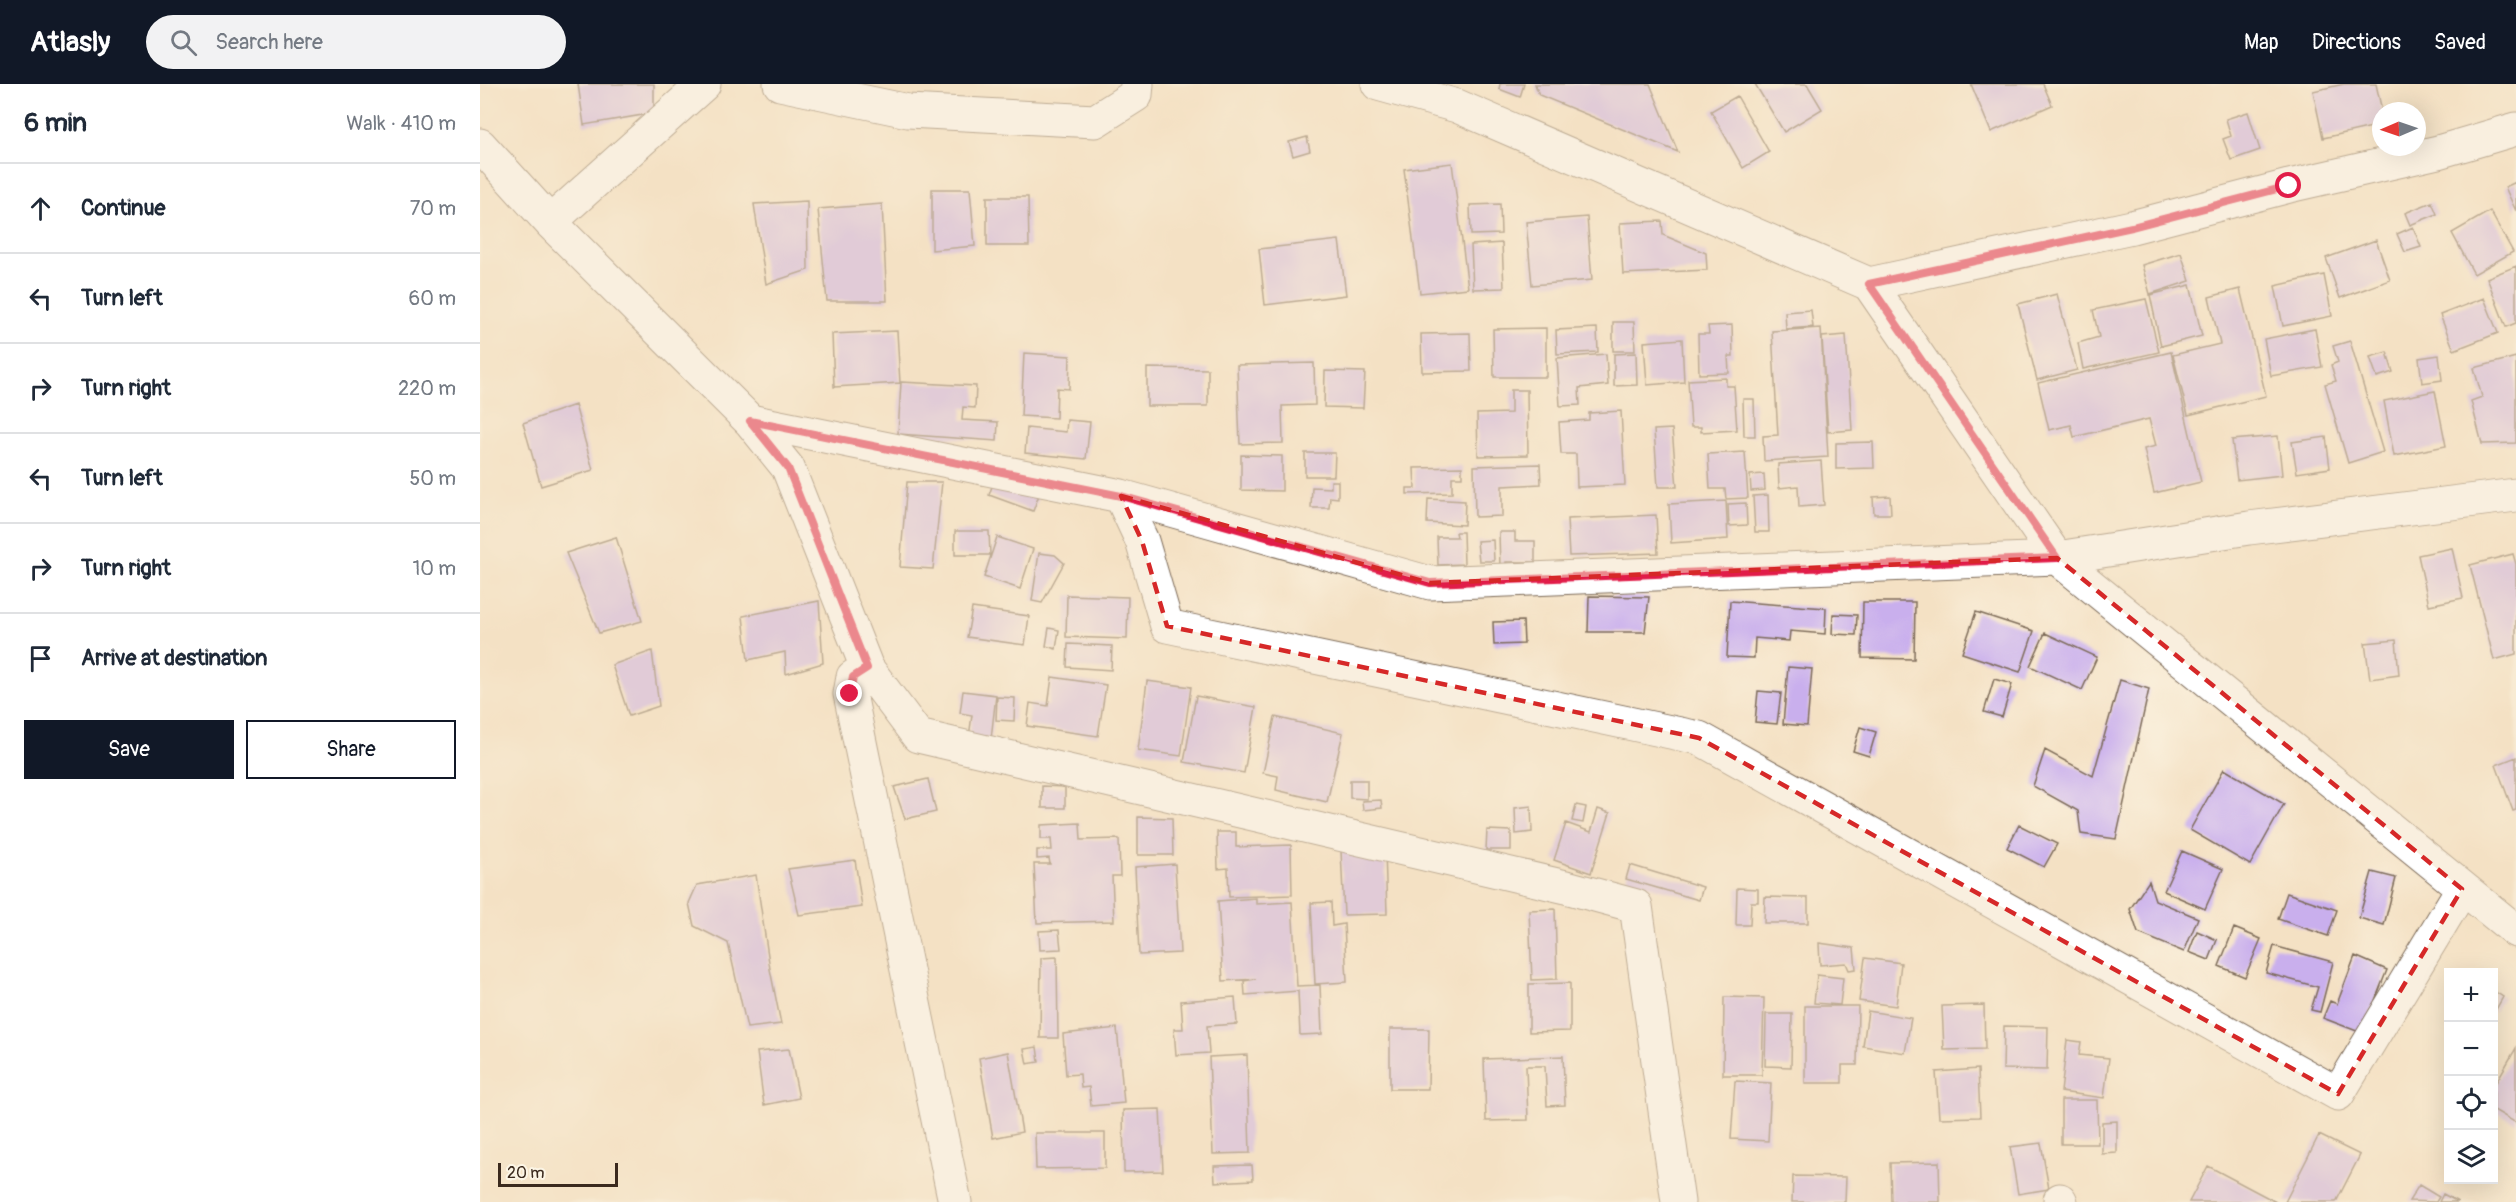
<!DOCTYPE html>
<html lang="en">
<head>
<meta charset="utf-8">
<style>
  :root { --surface:#fff; --page:#f2f2f3; --text:#1f2937; --muted:#747a83; --line:#e0e1e3; --accent:#111827 }
  body { margin:0; font-family:Pangolin,sans-serif; background:var(--page); color:var(--text) }
  .controls { position:absolute; right:18px; bottom:18px; display:grid; overflow:hidden; border-radius:0px; box-shadow:0 6px 24px #0002 }
  .controls button { width:54px; height:54px; display:grid; place-items:center; padding:0; border:0; border-bottom:2px solid var(--line); background:var(--surface); color:var(--text); font:30px sans-serif }
  .compass { position:absolute; left:1892px; top:18px; width:54px; height:54px; border-radius:50%; background:var(--surface); box-shadow:0 6px 24px #0002; rotate:268deg }
  .scale { position:absolute; left:18px; bottom:15px; width:120px; box-sizing:border-box; padding-left:6px; border:3px solid #3b2a1e; border-top:0; font-size:16px; line-height:21px; white-space:nowrap; color:#3b2a1e; -webkit-text-stroke:4px #fcf5e5; paint-order:stroke }
  .stop { position:absolute; width:18px; height:18px; margin:-14px; border:4px solid #e11d48; border-radius:50%; background:#fff }
  .stop.end { background:#e11d48; border-color:#fff; box-shadow:0 2px 6px #0008 }
  .list { margin:0; padding:0; list-style:none }
  h2 { display:flex; justify-content:space-between; align-items:center; height:78px; margin:0; padding:0 24px; font-size:26px }
  h2 small { font-size:20px; font-weight:400; color:var(--muted) }
  .list li { display:grid; grid-template-columns:39px 1fr auto; gap:18px; align-items:center; box-sizing:border-box; height:90px; padding:0 24px; border-top:2px solid var(--line) }
  .list b { display:block; font-size:22px; white-space:nowrap }
  .list em { font-size:20px; font-style:normal; color:var(--muted) }
  .actions { display:flex; gap:12px; padding:18px 24px }
  .actions a { flex:1; padding:14px 0; border:2px solid var(--accent); border-radius:0px; text-align:center; font-size:21px; color:var(--accent) }
  .actions .main { background:var(--accent); color:#fff }
  .icon { flex:none; width:33px; height:33px; fill:none; stroke:currentColor; stroke-width:2; stroke-linecap:round; stroke-linejoin:round }
  .map { position:relative; flex:none; width:2036px; height:1118px; overflow:hidden }
  header { display:flex; align-items:center; gap:36px; box-sizing:border-box; height:84px; padding:0 30px; background:var(--accent); color:#fff }
  header strong { font-size:28px }
  nav { display:flex; gap:33px; margin-inline-start:auto; font-size:21px }
  .search { width:420px; height:54px; background:var(--page); display:flex; align-items:center; gap:15px; box-sizing:border-box; padding:0 21px; border-radius:33px; color:var(--muted); font-size:22px }
  main { display:flex }
  aside { flex:1; background:var(--surface) }
  .map>svg:first-child { display:block }
</style>
</head>
<body>
<header>
<strong>Atlasly</strong>
<div class="search"><svg class="icon" aria-label="search" viewBox="0 0 24 24"><circle cx="10" cy="10" r="6"/><path d="M15 15l6 6"/></svg>Search here</div>
<nav><a>Map</a><a>Directions</a><a>Saved</a></nav>
</header>
<main>
<aside>
<h2>6 min<small>Walk · 410 m</small></h2>
<ul class="list">
<li><svg class="icon" aria-label="ahead" viewBox="0 0 24 24"><path d="M12 20V5M6 11l6-6 6 6"/></svg><div><b>Continue</b></div><em>70 m</em></li>
<li><svg class="icon" aria-label="left" viewBox="0 0 24 24"><path d="M17 20v-9H6M10 6l-5 5 5 5"/></svg><div><b>Turn left</b></div><em>60 m</em></li>
<li><svg class="icon" aria-label="right" viewBox="0 0 24 24"><path d="M7 20v-9h11M14 6l5 5-5 5"/></svg><div><b>Turn right</b></div><em>220 m</em></li>
<li><svg class="icon" aria-label="left" viewBox="0 0 24 24"><path d="M17 20v-9H6M10 6l-5 5 5 5"/></svg><div><b>Turn left</b></div><em>50 m</em></li>
<li><svg class="icon" aria-label="right" viewBox="0 0 24 24"><path d="M7 20v-9h11M14 6l5 5-5 5"/></svg><div><b>Turn right</b></div><em>10 m</em></li>
<li><svg class="icon" aria-label="arrive" viewBox="0 0 24 24"><path d="M6 21V4h12l-3 4 3 4H6"/></svg><div><b>Arrive at destination</b></div></li>
</ul>
<div class="actions"><a class="main">Save</a><a>Share</a></div>
</aside>
<div class="map">
<svg width="2036" height="1118" viewBox="0 0 2036 1118">
  <rect width="100%" height="100%" fill="#fcf5e5"/>
  <filter id="ink" filterUnits="userSpaceOnUse"><feTurbulence type="fractalNoise" baseFrequency=".0167" numOctaves="2"/><feDisplacementMap in="SourceGraphic" scale="12" xChannelSelector="R" yChannelSelector="G"/><feConvolveMatrix kernelMatrix="1 2 1 2 8 2 1 2 1" color-interpolation-filters="sRGB"/></filter>
  <filter id="wash" filterUnits="userSpaceOnUse"><feTurbulence type="fractalNoise" baseFrequency=".008" numOctaves="4" result="noise"/><feDisplacementMap in="SourceGraphic" scale="24" xChannelSelector="R" yChannelSelector="G"/><feGaussianBlur stdDeviation="1.35" result="paint"/><feColorMatrix in="noise" values="0 0 0 0 0 0 0 0 0 0 0 0 0 0 0 0 0 1.4 0 .05"/><feComposite in="paint" operator="in"/></filter>
  <g filter="url(#wash)">
    <rect width="100%" height="100%" fill="#f4e1c4"/>
    <g id="blocks">
      <path fill="#c9afed" d="M 98,0 L 174,0 L 174,29 L 104,41 Z
        M 1020,0 L 1044,0 L 1040,13 L 1019,5 Z
        M 1055,0 L 1170,0 L 1198,68 L 1059,11 Z
        M 1275,0 L 1327,0 L 1342,25 L 1304,48 Z
        M 1491,0 L 1563,0 L 1572,21 L 1511,48 Z
        M 1864,0 L 1896,0 L 1902,27 L 1901,41 L 1843,54 L 1833,7 Z
        M 1257,12 L 1289,68 L 1263,84 L 1231,27 Z
        M 1768,28 L 1780,66 L 1751,76 L 1743,55 L 1751,52 L 1746,35 Z
        M 827,53 L 830,67 L 813,72 L 809,58 Z
        M 972,79 L 988,204 L 940,209 L 924,85 Z
        M 2036,98 L 2036,127 L 2025,103 Z
        M 452,105 L 490,105 L 495,162 L 452,166 Z
        M 507,113 L 548,113 L 549,162 L 507,162 Z
        M 327,117 L 328,186 L 286,200 L 274,120 Z
        M 1952,118 L 1957,130 L 1930,141 L 1925,129 Z
        M 402,120 L 407,217 L 347,217 L 338,125 Z
        M 1020,120 L 1021,150 L 991,151 L 990,121 Z
        M 2010,127 L 2033,168 L 1994,190 L 1972,149 Z
        M 1107,133 L 1112,196 L 1052,201 L 1046,138 Z
        M 1182,137 L 1183,151 L 1226,169 L 1227,186 L 1143,190 L 1140,139 Z
        M 1933,143 L 1941,163 L 1925,168 L 1917,150 Z
        M 859,156 L 866,211 L 785,221 L 779,165 Z
        M 1896,156 L 1910,196 L 1860,214 L 1846,174 Z
        M 1022,159 L 1024,204 L 993,205 L 991,161 Z
        M 1701,169 L 1710,197 L 1670,210 L 1662,181 Z
        M 2036,182 L 2036,239 L 2026,243 L 2007,194 Z
        M 1844,191 L 1852,232 L 1803,242 L 1795,202 Z
        M 1710,201 L 1722,252 L 1681,262 L 1670,211 Z
        M 1760,205 L 1786,312 L 1708,331 L 1693,271 L 1740,260 L 1729,213 Z
        M 1577,210 L 1597,286 L 1557,296 L 1538,220 Z
        M 2004,214 L 2018,249 L 1974,266 L 1960,231 Z
        M 1666,215 L 1679,268 L 1603,285 L 1598,259 L 1619,253 L 1613,226 Z
        M 1331,226 L 1333,243 L 1306,245 L 1305,228 Z
        M 1133,238 L 1154,238 L 1155,267 L 1133,267 Z
        M 1252,241 L 1253,272 L 1248,272 L 1249,289 L 1219,290 L 1218,250 L 1229,250 L 1228,242 Z
        M 1066,244 L 1066,293 L 1014,293 L 1013,245 Z
        M 1117,244 L 1118,268 L 1077,270 L 1076,246 Z
        M 1341,244 L 1348,373 L 1284,377 L 1283,352 L 1298,351 L 1292,247 Z
        M 1835,245 L 1842,283 L 1791,292 L 1784,255 Z
        M 417,247 L 420,299 L 354,303 L 352,250 Z
        M 990,249 L 991,287 L 942,288 L 941,250 Z
        M 1366,251 L 1372,346 L 1348,348 L 1342,253 Z
        M 1202,255 L 1204,298 L 1167,301 L 1164,258 Z
        M 1870,257 L 1903,368 L 1868,379 L 1845,300 L 1856,297 L 1851,281 L 1858,278 L 1853,262 Z
        M 1691,268 L 1721,398 L 1674,409 L 1664,365 L 1676,362 L 1669,335 L 1594,353 L 1591,341 L 1569,346 L 1558,299 Z
        M 1907,268 L 1913,288 L 1897,293 L 1890,273 Z
        M 544,269 L 590,272 L 589,305 L 577,304 L 576,334 L 541,332 Z
        M 1156,269 L 1157,301 L 1134,302 L 1134,270 Z
        M 1126,270 L 1128,301 L 1099,304 L 1100,321 L 1080,322 L 1077,274 Z
        M 1959,271 L 1962,296 L 1942,299 L 1939,274 Z
        M 2036,273 L 2036,359 L 2002,360 L 1991,317 L 2002,313 L 1994,284 Z
        M 834,279 L 835,321 L 802,322 L 803,359 L 760,360 L 757,281 Z
        M 667,284 L 728,285 L 728,322 L 667,322 Z
        M 845,287 L 885,288 L 883,324 L 844,323 Z
        M 1246,294 L 1246,302 L 1254,302 L 1257,346 L 1221,348 L 1221,343 L 1211,343 L 1208,296 Z
        M 421,298 L 496,302 L 495,324 L 483,323 L 482,336 L 518,338 L 517,357 L 418,350 Z
        M 1031,306 L 1047,306 L 1048,371 L 998,372 L 997,330 L 1031,329 Z
        M 1955,307 L 1966,362 L 1914,372 L 1904,317 Z
        M 1263,315 L 1274,315 L 1275,352 L 1264,352 Z
        M 95,321 L 113,386 L 61,402 L 43,339 Z
        M 1141,327 L 1145,401 L 1097,403 L 1096,370 L 1081,370 L 1079,338 L 1109,336 L 1109,329 Z
        M 587,336 L 610,338 L 606,375 L 545,369 L 547,344 L 586,348 Z
        M 1192,345 L 1197,403 L 1178,403 L 1174,346 Z
        M 1798,352 L 1802,391 L 1757,396 L 1752,356 Z
        M 1846,353 L 1850,384 L 1817,389 L 1812,358 Z
        M 1393,358 L 1394,384 L 1356,385 L 1356,359 Z
        M 1265,368 L 1268,414 L 1246,415 L 1245,405 L 1230,405 L 1228,370 Z
        M 825,369 L 855,369 L 854,392 L 825,392 Z
        M 761,371 L 802,372 L 802,407 L 761,406 Z
        M 1341,377 L 1344,421 L 1319,423 L 1318,402 L 1299,404 L 1298,380 Z
        M 1060,380 L 1061,400 L 1022,402 L 1022,432 L 995,433 L 994,382 Z
        M 982,383 L 982,393 L 972,393 L 972,409 L 927,410 L 927,404 L 935,404 L 934,384 Z
        M 1284,390 L 1285,406 L 1271,407 L 1270,391 Z
        M 515,394 L 559,411 L 553,427 L 509,411 Z
        M 851,397 L 858,397 L 858,414 L 850,413 L 849,424 L 831,424 L 832,403 L 851,404 Z
        M 427,398 L 462,398 L 453,485 L 420,483 Z
        M 1288,411 L 1289,448 L 1275,448 L 1273,412 Z
        M 1410,412 L 1411,430 L 1394,430 L 1393,413 Z
        M 948,415 L 985,417 L 984,441 L 947,439 Z
        M 1246,417 L 1248,455 L 1191,459 L 1189,420 Z
        M 1266,419 L 1267,441 L 1249,442 L 1248,420 Z
        M 1176,431 L 1178,469 L 1089,472 L 1087,435 Z
        M 475,447 L 509,447 L 510,471 L 475,471 Z
        M 976,448 L 983,448 L 984,480 L 958,481 L 957,453 L 977,453 Z
        M 1019,448 L 1035,448 L 1035,457 L 1055,457 L 1055,478 L 1026,478 L 1026,483 L 1020,483 Z
        M 136,453 L 162,537 L 119,549 L 86,469 Z
        M 517,453 L 553,465 L 540,505 L 504,493 Z
        M 1013,456 L 1014,477 L 999,477 L 997,457 Z
        M 1972,464 L 1983,514 L 1949,521 L 1938,471 Z
        M 559,469 L 575,471 L 584,479 L 562,519 L 552,517 Z
        M 2033,470 L 2036,480 L 2036,570 L 2014,576 L 1990,481 Z
        M 587,511 L 648,513 L 647,555 L 586,553 Z
        M 1109,512 L 1169,513 L 1165,548 L 1108,548 Z
        M 339,517 L 343,579 L 306,590 L 305,568 L 268,576 L 263,532 Z
        M 1250,517 L 1346,524 L 1345,550 L 1310,547 L 1309,557 L 1275,554 L 1274,574 L 1247,573 Z
        M 1383,518 L 1435,518 L 1434,575 L 1382,574 Z
        M 492,524 L 549,532 L 545,561 L 487,553 Z
        M 1496,528 L 1554,547 L 1540,588 L 1482,569 Z
        M 1353,530 L 1377,531 L 1376,551 L 1352,550 Z
        M 1043,537 L 1044,560 L 1014,561 L 1013,538 Z
        M 569,544 L 579,546 L 576,565 L 566,562 Z
        M 1565,549 L 1617,573 L 1602,606 L 1550,582 Z
        M 1916,556 L 1919,591 L 1890,595 L 1885,559 Z
        M 588,560 L 632,562 L 631,586 L 587,583 Z
        M 172,567 L 179,622 L 149,632 L 132,581 Z
        M 1308,583 L 1332,585 L 1327,642 L 1303,640 Z
        M 572,593 L 626,601 L 618,652 L 547,642 L 550,619 L 568,622 Z
        M 1514,595 L 1532,600 L 1522,633 L 1504,628 Z
        M 1640,596 L 1669,605 L 1636,755 L 1601,750 L 1598,727 L 1553,702 L 1565,666 L 1613,692 Z
        M 667,597 L 711,603 L 701,672 L 658,666 Z
        M 483,607 L 516,611 L 511,655 L 489,653 L 492,631 L 480,629 Z
        M 1278,607 L 1301,609 L 1297,640 L 1275,638 Z
        M 716,612 L 776,623 L 764,689 L 704,678 Z
        M 517,613 L 535,614 L 534,637 L 516,636 Z
        M 795,633 L 863,649 L 847,718 L 796,706 L 798,692 L 783,689 Z
        M 1380,643 L 1396,648 L 1389,672 L 1373,667 Z
        M 2036,673 L 2036,726 L 2033,727 L 2016,681 Z
        M 1744,685 L 1804,720 L 1770,781 L 1710,746 Z
        M 448,695 L 456,728 L 425,735 L 414,703 Z
        M 870,696 L 887,696 L 887,715 L 870,714 Z
        M 562,702 L 585,703 L 585,724 L 562,724 Z
        M 901,716 L 902,724 L 883,726 L 882,717 Z
        M 1096,721 L 1106,723 L 1103,739 L 1092,737 Z
        M 1051,722 L 1052,748 L 1036,750 L 1035,724 Z
        M 1118,725 L 1130,729 L 1111,789 L 1074,776 L 1086,739 L 1111,748 Z
        M 658,733 L 692,734 L 693,771 L 658,771 Z
        M 600,739 L 601,756 L 639,755 L 640,792 L 632,792 L 634,837 L 557,839 L 554,780 L 570,780 L 569,774 L 557,775 L 557,766 L 572,766 L 571,755 L 561,755 L 561,741 Z
        M 1539,741 L 1577,760 L 1564,783 L 1527,764 Z
        M 1007,746 L 1031,747 L 1031,766 L 1006,766 Z
        M 737,748 L 756,748 L 756,763 L 811,761 L 812,811 L 749,813 L 748,784 L 738,785 Z
        M 905,766 L 907,830 L 864,831 L 861,767 Z
        M 1702,767 L 1743,785 L 1725,825 L 1684,807 Z
        M 375,776 L 382,823 L 319,831 L 308,785 Z
        M 695,780 L 700,869 L 659,871 L 655,783 Z
        M 1150,781 L 1223,803 L 1219,816 L 1146,795 Z
        M 1892,788 L 1916,794 L 1904,841 L 1879,834 Z
        M 276,791 L 290,885 L 301,940 L 267,944 L 248,859 L 214,842 L 209,819 L 217,801 Z
        M 1669,797 L 1675,816 L 1718,834 L 1704,868 L 1658,849 L 1650,825 Z
        M 1257,804 L 1278,805 L 1278,818 L 1271,818 L 1270,841 L 1256,841 Z
        M 1807,809 L 1857,826 L 1848,852 L 1798,835 Z
        M 1285,813 L 1328,814 L 1328,839 L 1284,839 Z
        M 776,814 L 776,820 L 812,818 L 817,902 L 840,901 L 842,950 L 820,951 L 818,907 L 765,911 L 764,897 L 776,895 L 743,897 L 738,817 Z
        M 851,818 L 852,842 L 864,840 L 867,898 L 835,900 L 831,819 Z
        M 1075,825 L 1077,895 L 1052,896 L 1049,826 Z
        M 1754,844 L 1781,855 L 1765,893 L 1739,882 Z
        M 579,846 L 581,865 L 560,866 L 559,847 Z
        M 1717,847 L 1737,856 L 1729,876 L 1709,868 Z
        M 1339,859 L 1374,864 L 1376,885 L 1369,886 L 1366,879 L 1340,881 Z
        M 1794,862 L 1853,878 L 1840,928 L 1831,926 L 1838,903 L 1786,889 Z
        M 1875,872 L 1907,886 L 1882,949 L 1843,934 L 1850,917 L 1857,920 Z
        M 577,873 L 578,954 L 560,954 L 561,874 Z
        M 1385,874 L 1421,879 L 1416,922 L 1379,917 Z
        M 1337,891 L 1363,894 L 1360,921 L 1334,919 Z
        M 1090,899 L 1090,947 L 1049,948 L 1049,900 Z
        M 2014,907 L 2023,913 L 2014,929 Z
        M 755,913 L 757,940 L 727,942 L 729,969 L 696,971 L 694,945 L 703,945 L 701,917 Z
        M 1244,913 L 1284,914 L 1282,991 L 1243,991 Z
        M 1504,921 L 1505,965 L 1464,966 L 1462,922 Z
        M 1325,922 L 1378,922 L 1377,981 L 1362,981 L 1362,999 L 1325,999 Z
        M 1388,927 L 1431,934 L 1425,969 L 1383,962 Z
        M 1286,930 L 1312,930 L 1311,983 L 1285,982 Z
        M 1524,942 L 1568,943 L 1567,986 L 1523,985 Z
        M 637,944 L 644,1019 L 611,1022 L 609,1003 L 601,1004 L 600,990 L 586,991 L 583,950 Z
        M 910,945 L 949,945 L 948,1005 L 910,1005 Z
        M 1587,956 L 1601,958 L 1599,971 L 1629,974 L 1624,1014 L 1581,1008 Z
        M 557,963 L 559,978 L 547,980 L 544,965 Z
        M 2036,964 L 2036,1039 L 2014,1026 L 2014,1002 Z
        M 309,965 L 319,1014 L 284,1021 L 277,968 Z
        M 528,968 L 542,1048 L 513,1054 L 499,974 Z
        M 767,971 L 770,1069 L 733,1070 L 729,973 Z
        M 1083,972 L 1085,1021 L 1067,1022 L 1065,982 L 1046,982 L 1048,1036 L 1006,1037 L 1004,975 Z
        M 1498,985 L 1500,1033 L 1459,1034 L 1456,988 Z
        M 1255,997 L 1291,999 L 1288,1057 L 1251,1055 Z
        M 1581,1016 L 1617,1016 L 1618,1060 L 1581,1060 Z
        M 680,1025 L 683,1087 L 644,1088 L 643,1026 Z
        M 1637,1037 L 1637,1069 L 1622,1070 L 1622,1038 Z
        M 555,1049 L 625,1049 L 625,1084 L 556,1085 Z
        M 1839,1051 L 1880,1071 L 1856,1118 L 1805,1118 Z
        M 1561,1059 L 1569,1105 L 1538,1110 L 1530,1063 Z
        M 1459,1078 L 1460,1118 L 1411,1118 L 1410,1079 Z
        M 772,1081 L 773,1096 L 735,1098 L 734,1082 Z
        M 1728,1082 L 1796,1118 L 1709,1118 Z
        M 1313,1092 L 1366,1093 L 1365,1118 L 1312,1118 Z
        M 1939,1101 L 1959,1113 L 1956,1118 L 1929,1117 Z
        M 1963,1110 L 1978,1118 L 1959,1118 Z"/>
    </g>
  </g>
  <g filter="url(#ink)">
    <use href="#blocks" fill-opacity="0" stroke="#7c6a58" stroke-width="1.5"/>
    <g fill="none" stroke-linecap="round" stroke-linejoin="round">
      <g stroke="#7c6a58" stroke-width="35">
        <path id="minor" d="M 300,0 L 428,27 L 615,37 L 656,11 L 657,0
          M 898,0 L 977,22 L 1389,200 L 1577,474 L 2036,847
          M 0,61 L 70,138 L 270,337 L 308,384 L 387,584 L 438,652 L 1086,803 L 1156,822 L 1198,1118
          M 70,138 L 224,0
          M 1389,200 L 1652,143 L 1809,102 L 1958,68 L 2036,45
          M 270,337 L 641,412 L 950,499 L 1577,474 L 1769,444 L 2036,411
          M 641,412 L 662,457 L 687,542 L 1219,654 L 1858,1010 L 1982,805
          M 387,584 L 373,593 L 370,610 L 475,1118
          M 1580,1116 L 1581,1118"/>
      </g>
      <use href="#minor" stroke="#fff" stroke-width="33"/>
    </g>
  </g>
  <g fill="none" stroke-linecap="round" stroke-linejoin="round" filter="url(#ink)">
    <path stroke="#e11d48" stroke-width="8" d="M 370,610 L 373,593 L 387,584 L 308,384 L 270,337 L 641,412 L 950,499 L 1577,474 L 1389,200 L 1652,143 L 1809,102"/>
  </g>
  <path d="M0 0H2036V1118H0ZM 641,412 L 950,499 L 1577,474 L 1982,805 L 1858,1010 L 1219,654 L 687,542 L 662,457 Z" fill="#f4e1c4" fill-opacity=".55" fill-rule="evenodd"/>
  <path fill="none" stroke="#d62828" stroke-width="4.5" stroke-dasharray="12 8" stroke-linejoin="round" d="M 641,412 L 950,499 L 1577,474 L 1982,805 L 1858,1010 L 1219,654 L 687,542 L 662,457 Z"/>
</svg>
<div class="controls">
<button>+</button>
<button>−</button>
<button><svg class="icon" aria-label="locate" viewBox="0 0 24 24"><circle cx="12" cy="12" r="6"/><path d="M12 2v4M12 18v4M2 12h4M18 12h4"/></svg></button>
<button><svg class="icon" aria-label="layers" viewBox="0 0 24 24"><path d="M12 4l9 5-9 5-9-5zM3 14l9 5 9-5"/></svg></button>
</div>
<svg class="compass" viewBox="-18 -18 36 36"><path d="M0-13l5 13h-10z" fill="#e53935"/><path d="M0 13l5-13h-10z" fill="#747a83"/></svg>
<div class="scale">20 m</div>
<div class="stop" style="left:1809px;top:102px"></div>
<div class="stop end" style="left:370px;top:610px"></div>
</div>
</main>
</body>
</html>
